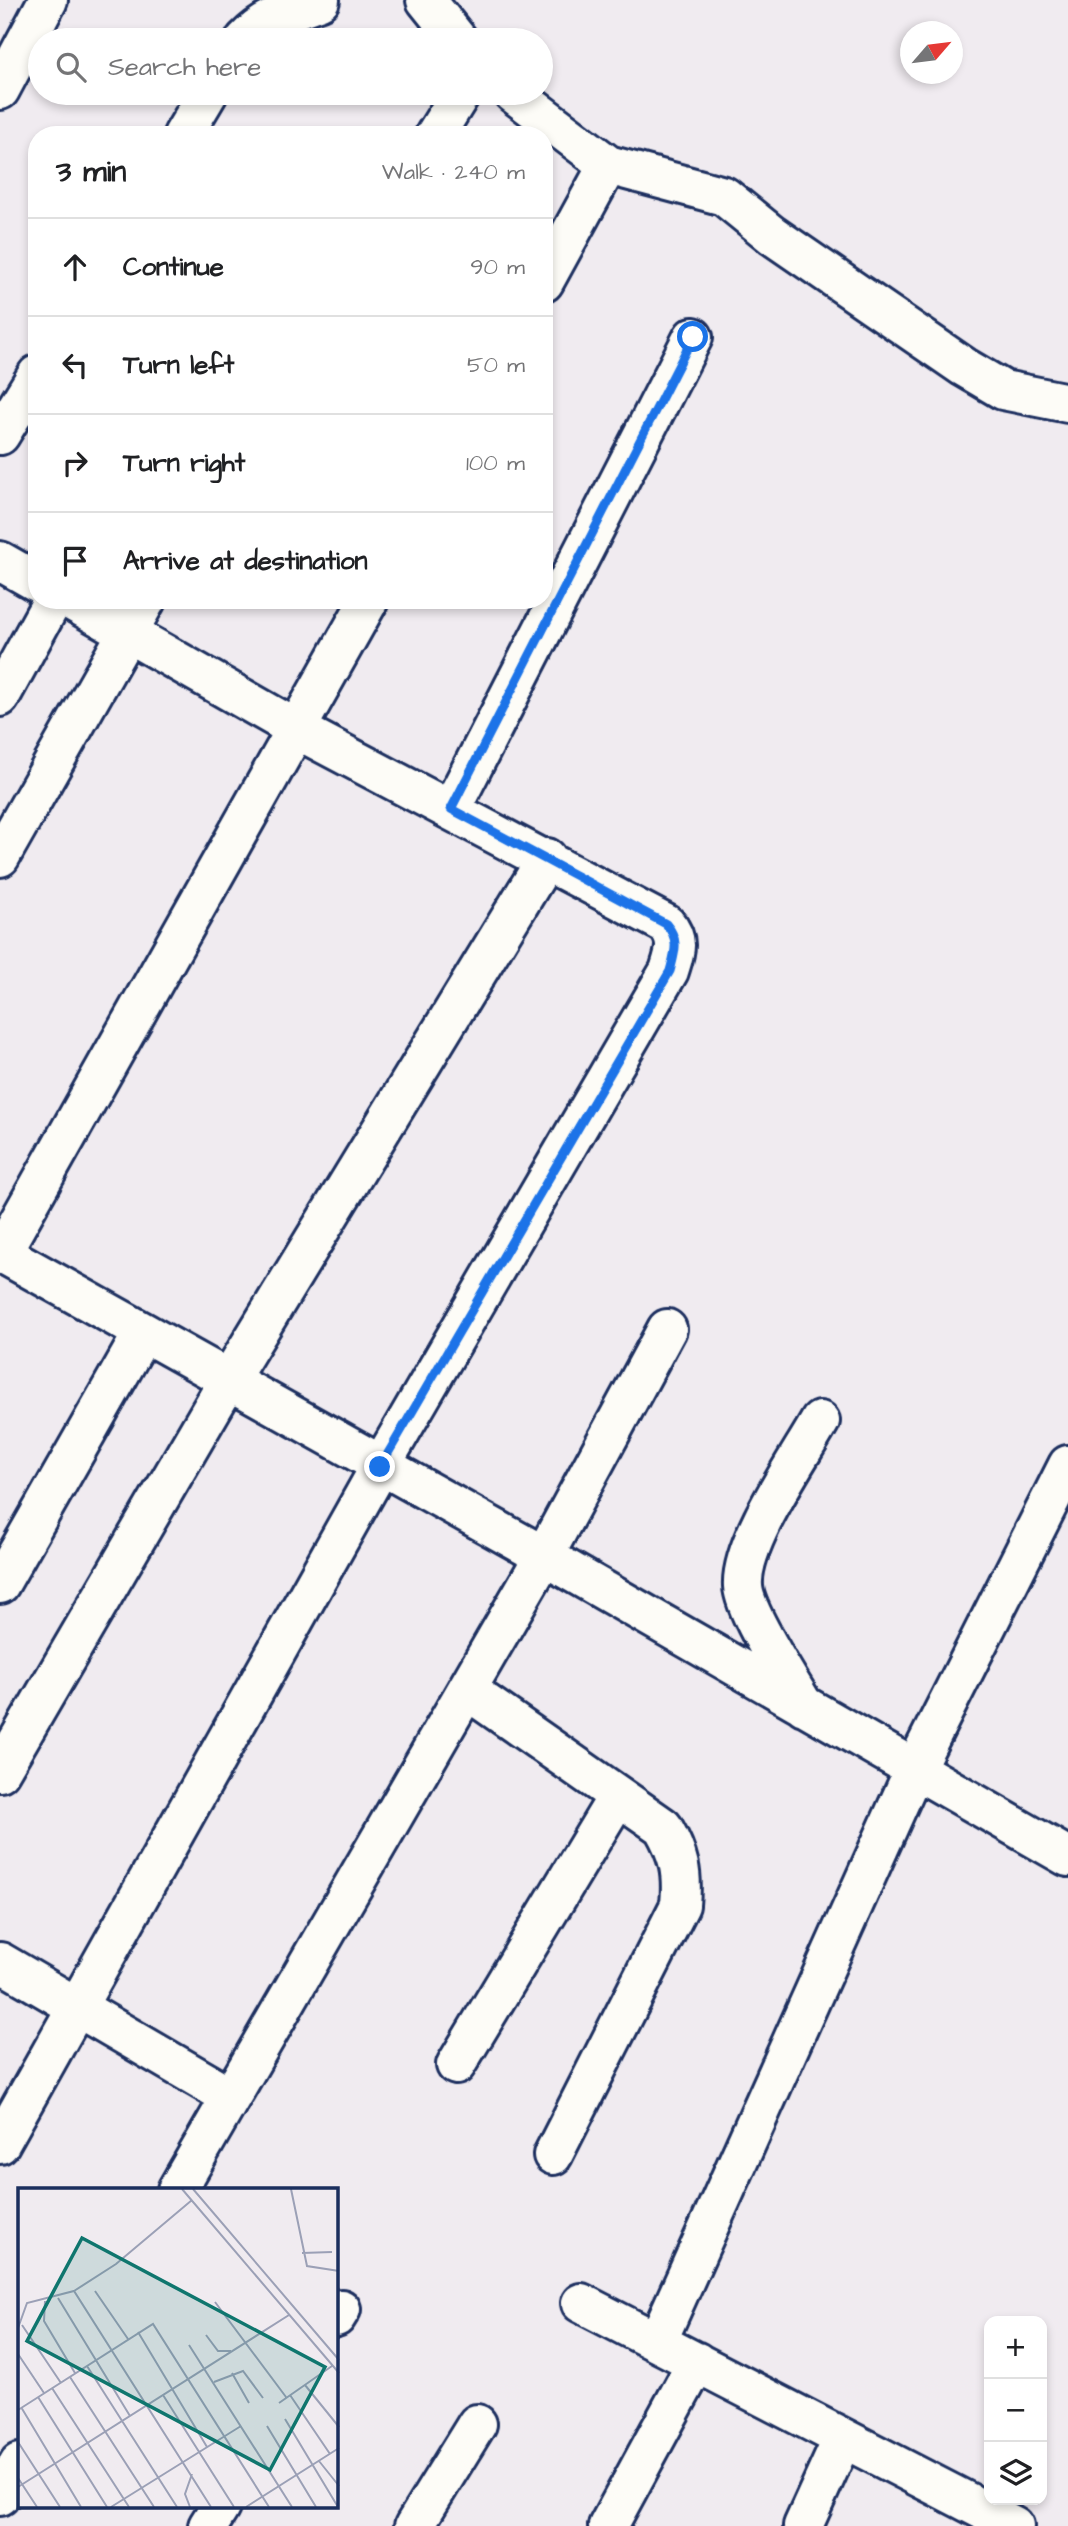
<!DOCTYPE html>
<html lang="en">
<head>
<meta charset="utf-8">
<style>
  :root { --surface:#fff; --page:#f2f2f2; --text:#202124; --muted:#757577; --line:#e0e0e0 }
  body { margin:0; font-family:"Architects Daughter",sans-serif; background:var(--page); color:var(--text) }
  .controls { position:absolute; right:21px; bottom:21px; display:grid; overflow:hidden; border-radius:14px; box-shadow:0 4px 10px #0003 }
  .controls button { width:63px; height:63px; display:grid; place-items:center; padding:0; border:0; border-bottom:2px solid var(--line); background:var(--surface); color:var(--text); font:35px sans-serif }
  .compass { position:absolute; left:900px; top:21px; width:63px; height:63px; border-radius:50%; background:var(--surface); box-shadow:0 4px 10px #0003; rotate:62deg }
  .stop { position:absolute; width:21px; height:21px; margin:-16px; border:5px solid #1a73e8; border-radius:50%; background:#fff }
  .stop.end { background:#1a73e8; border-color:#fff; box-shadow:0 2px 7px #0008 }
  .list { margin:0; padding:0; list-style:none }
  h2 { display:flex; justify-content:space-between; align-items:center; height:91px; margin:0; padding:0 28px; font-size:30px }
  h2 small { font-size:23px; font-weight:400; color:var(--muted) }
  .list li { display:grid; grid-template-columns:46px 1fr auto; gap:21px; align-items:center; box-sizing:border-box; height:98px; padding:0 28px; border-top:2px solid var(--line) }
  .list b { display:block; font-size:26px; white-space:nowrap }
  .list em { font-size:23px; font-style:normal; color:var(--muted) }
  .icon { flex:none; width:38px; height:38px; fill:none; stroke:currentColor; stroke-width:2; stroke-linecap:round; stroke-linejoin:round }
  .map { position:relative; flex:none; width:1068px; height:2526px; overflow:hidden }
  .search { position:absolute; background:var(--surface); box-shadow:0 4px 10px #0003; left:28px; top:28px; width:525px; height:77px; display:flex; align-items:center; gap:18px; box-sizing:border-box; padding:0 24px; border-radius:38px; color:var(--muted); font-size:26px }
  .panel { position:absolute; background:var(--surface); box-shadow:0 4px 10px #0003; left:28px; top:126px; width:525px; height:483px; border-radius:28px }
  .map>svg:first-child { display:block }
</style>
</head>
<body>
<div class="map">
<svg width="1068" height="2526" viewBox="0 0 1068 2526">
  <rect width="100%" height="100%" fill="#f0ebf0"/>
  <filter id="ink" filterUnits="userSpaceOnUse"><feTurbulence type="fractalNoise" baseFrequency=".0143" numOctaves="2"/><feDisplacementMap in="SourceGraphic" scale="14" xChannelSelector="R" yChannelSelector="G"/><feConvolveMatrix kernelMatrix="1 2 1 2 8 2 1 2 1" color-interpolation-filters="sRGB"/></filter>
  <g filter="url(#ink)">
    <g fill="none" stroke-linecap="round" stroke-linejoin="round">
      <g stroke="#1b2f5e" stroke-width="44">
        <path id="minor" d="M 426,0 L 458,40
          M 245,40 C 266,18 292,10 320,0
          M 0,90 L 48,0
          M 513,93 L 608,165 L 544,282
          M 183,135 L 208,93
          M 435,135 L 461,93
          M 608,165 L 724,196 L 772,235 L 964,367 L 1003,390 L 1068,403
          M 0,435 L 37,375
          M 0,561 L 37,582
          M 0,697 L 53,600
          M 451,809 L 693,337
          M 0,857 L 146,600
          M 0,1252 L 544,1556 L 1068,1857
          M 0,1255 L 369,600
          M 0,1584 L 143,1333
          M 467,1690 L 663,1827 C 679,1855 683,1872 680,1905 L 553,2155
          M 804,1706 C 789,1680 744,1612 743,1586 C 740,1543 798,1460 820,1421
          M 0,1772 L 228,1381 L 547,858
          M 0,1962 L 231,2097
          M 456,2065 L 618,1796
          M 0,2144 L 380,1467 L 669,971 C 675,952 680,940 666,924 L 298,730 L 70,600
          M 177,2190 L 544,1556 L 667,1329
          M 581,2303 L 1014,2526
          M 336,2317 L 341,2309
          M 657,2342 L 914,1770 L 1068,1465
          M 0,2496 L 19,2463
          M 208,2526 L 220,2507
          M 414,2526 L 477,2424
          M 608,2526 L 697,2362
          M 803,2526 L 843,2438"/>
      </g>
      <use href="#minor" stroke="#fdfcf7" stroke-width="38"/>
    </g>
  </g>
  <g fill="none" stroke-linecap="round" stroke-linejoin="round" filter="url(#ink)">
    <path stroke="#1a73e8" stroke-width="9" d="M 380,1467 L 670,971 C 675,952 680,940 666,924 L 451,809 L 693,337"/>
  </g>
  <g transform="translate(18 2188)">
    <rect width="320" height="320" fill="#f0ebf0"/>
    <path fill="none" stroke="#9ba0b6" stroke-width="2" d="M 164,1 L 321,185M 175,1 L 321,172M 273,1 L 289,78 L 321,83M 284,65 L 314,64M 56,103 L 98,76 L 174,12M 77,103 L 110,151M 40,110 L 112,228M 27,113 L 26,133 L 57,185M 197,114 L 268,209M 4,137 L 43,195M 0,140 L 9,115 L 56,103 L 193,319M 120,144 L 189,259M 188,147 L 200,163 L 213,163M 171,157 L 274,319M 0,166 L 26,205M 69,178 L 159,319M 214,185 L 231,215M 52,189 L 136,319M 196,194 L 225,183 L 245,210M 287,197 L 321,239M 34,200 L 111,319M 145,207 L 216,319M 272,207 L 312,266M 20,209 L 89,319M 261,215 L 314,178M 3,219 L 63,319M 0,222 L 135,136 L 251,319M 267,231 L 320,319M 249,238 L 298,319M 0,254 L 42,319M 301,273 L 321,298M 0,290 L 19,319M 0,299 L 271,127M 93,319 L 223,238M 172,319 L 167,306 L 174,286M 228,319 L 321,260"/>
    <path fill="#0f766e" fill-opacity="0.15" stroke="#0f766e" stroke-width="3.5" d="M 64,50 L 307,179 L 252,282 L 9,153 Z"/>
    <rect width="320" height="320" fill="none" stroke="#1b2f5e" stroke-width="3.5"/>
  </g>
</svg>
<div class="controls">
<button>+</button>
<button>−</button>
<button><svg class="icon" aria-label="layers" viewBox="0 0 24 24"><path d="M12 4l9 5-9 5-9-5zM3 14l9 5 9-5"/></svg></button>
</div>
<svg class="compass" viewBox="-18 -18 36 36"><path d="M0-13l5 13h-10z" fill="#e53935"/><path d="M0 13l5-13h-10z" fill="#757577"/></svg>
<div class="stop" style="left:693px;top:337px"></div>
<div class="stop end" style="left:380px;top:1467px"></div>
<div class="search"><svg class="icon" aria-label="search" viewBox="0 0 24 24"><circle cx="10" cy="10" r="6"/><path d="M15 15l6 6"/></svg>Search here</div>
<section class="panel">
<h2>3 min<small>Walk · 240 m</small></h2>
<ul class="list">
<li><svg class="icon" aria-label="ahead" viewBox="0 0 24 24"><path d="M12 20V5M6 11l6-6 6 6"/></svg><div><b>Continue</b></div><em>90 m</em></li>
<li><svg class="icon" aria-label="left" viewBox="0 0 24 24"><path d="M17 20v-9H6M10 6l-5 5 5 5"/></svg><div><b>Turn left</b></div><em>50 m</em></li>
<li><svg class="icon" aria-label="right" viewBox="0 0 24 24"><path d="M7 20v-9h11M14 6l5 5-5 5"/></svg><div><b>Turn right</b></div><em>100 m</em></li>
<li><svg class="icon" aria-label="arrive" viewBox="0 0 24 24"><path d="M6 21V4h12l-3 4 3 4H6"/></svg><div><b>Arrive at destination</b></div></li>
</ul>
</section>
</div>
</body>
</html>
